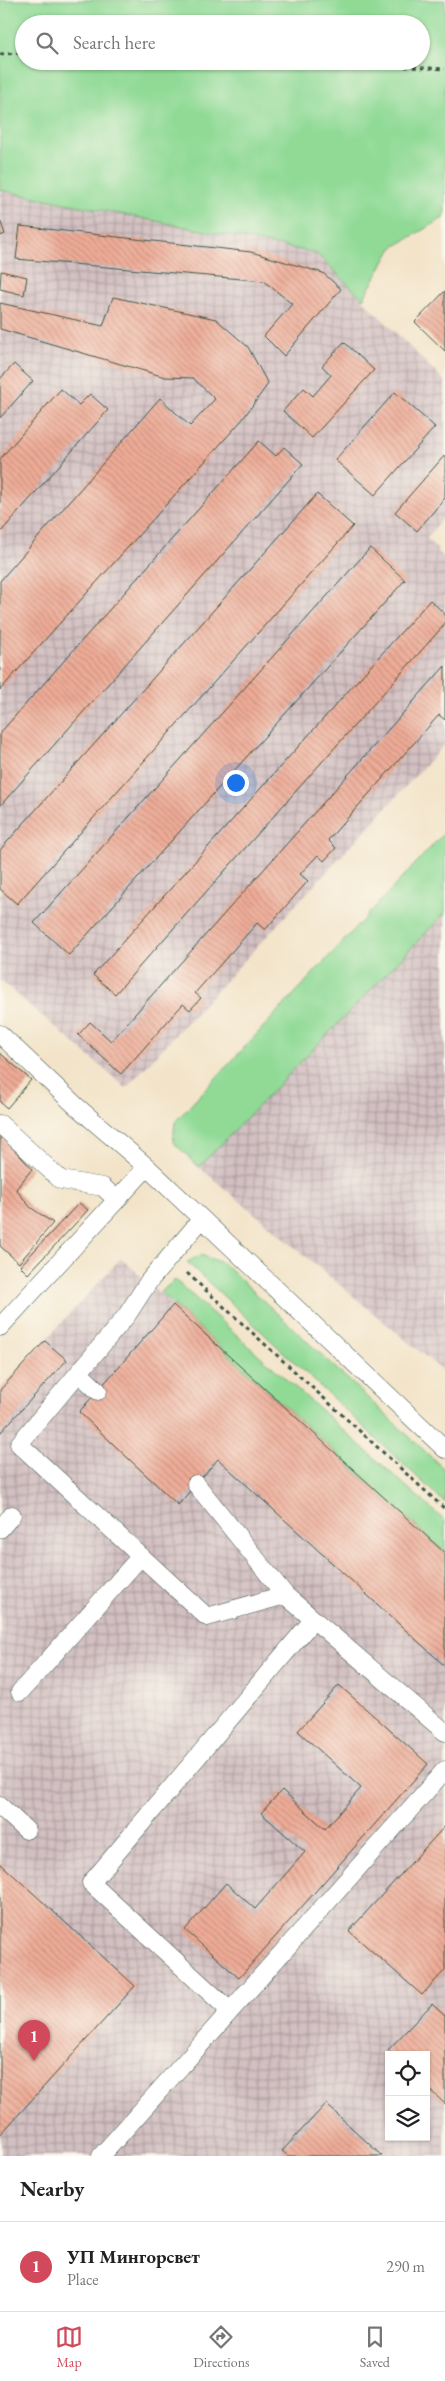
<!DOCTYPE html>
<html lang="en">
<head>
<meta charset="utf-8">
<style>
  :root { --surface:#fff; --page:#f6f6f6; --text:#222; --muted:#767676; --line:#e0e0e0; --accent:#d1495b }
  body { margin:0; font-family:"EB Garamond",serif; background:var(--page); color:var(--text) }
  .controls { position:absolute; right:15px; bottom:15px; display:grid; overflow:hidden; border-radius:0px; box-shadow:0 1px 4px #0004 }
  .controls button { width:45px; height:45px; display:grid; place-items:center; padding:0; border:0; border-bottom:1px solid var(--line); background:var(--surface); color:var(--text); font:25px sans-serif }
  .you { position:absolute; left:235px; top:782px; width:18px; height:18px; margin:-12px; border:4px solid #fff; border-radius:50%; background:#1a73e8; box-shadow:0 0 0 8px #1a73e833 }
  .badge { display:grid; place-items:center; width:32px; height:32px; border-radius:50%; background:var(--accent); color:#fff; font-size:16px; font-weight:700 }
  .pin { position:absolute; translate:-50% -41px; filter:drop-shadow(0 1px 2px #0008) }
  .pin::after { content:''; position:absolute; top:26px; width:18px; height:15px; background:inherit; clip-path:polygon(0 0,100% 0,50% 100%) }
  .list { margin:0; padding:0; list-style:none }
  h2 { display:flex; justify-content:space-between; align-items:center; height:65px; margin:0; padding:0 20px; font-size:21px }
  h2 small { font-size:16px; font-weight:400; color:var(--muted) }
  .list li { display:grid; grid-template-columns:32px 1fr auto; gap:15px; align-items:center; box-sizing:border-box; height:90px; padding:0 20px; border-top:1px solid var(--line) }
  .list b { display:block; font-size:19px; white-space:nowrap }
  .list p { margin:0; font-size:16px; white-space:nowrap; color:var(--muted) }
  .list em { font-size:16px; font-style:normal; color:var(--muted) }
  .icon { flex:none; width:28px; height:28px; fill:none; stroke:currentColor; stroke-width:2; stroke-linecap:round; stroke-linejoin:round }
  .map { position:relative; flex:none; width:445px; height:2156px; overflow:hidden }
  .search { position:absolute; background:var(--surface); box-shadow:0 1px 4px #0004; left:15px; right:15px; top:15px; height:55px; display:flex; align-items:center; gap:12px; box-sizing:border-box; padding:0 18px; border-radius:28px; color:var(--muted); font-size:19px }
  .sheet { height:155px; background:var(--surface) }
  nav { display:flex; justify-content:space-around; align-items:center; box-sizing:border-box; height:70px; border-top:1px solid var(--line); background:var(--surface); font-size:14px; color:var(--muted) }
  nav a { display:grid; justify-items:center; gap:2px }
  nav .on { color:var(--accent) }
  .map>svg:first-child { display:block }
</style>
</head>
<body>
<div class="map">
<svg width="445" height="2156" viewBox="0 0 445 2156">
  <defs>
    <pattern id="industrial-grid" width="8" height="8" patternUnits="userSpaceOnUse" patternTransform="scale(1.25)"><rect width="8" height="8" fill="#d2bfc1"/><path d="M0 4h8M4 0v8" fill="none" stroke="#aa9c9e"/></pattern>
    <pattern id="building-back-hatch" width="6" height="6" patternUnits="userSpaceOnUse" patternTransform="scale(1.25)"><rect width="6" height="6" fill="#efac97"/><path d="M-1 5l2 2M0 0l6 6M5-1l2 2" fill="none" stroke="#c18d7c"/></pattern>
  </defs>
  <rect width="100%" height="100%" fill="#fbf7ec"/>
  <filter id="ink" filterUnits="userSpaceOnUse"><feTurbulence type="fractalNoise" baseFrequency=".02" numOctaves="2"/><feDisplacementMap in="SourceGraphic" scale="10" xChannelSelector="R" yChannelSelector="G"/><feConvolveMatrix kernelMatrix="1 2 1 2 8 2 1 2 1" color-interpolation-filters="sRGB"/></filter>
  <filter id="wash" filterUnits="userSpaceOnUse"><feTurbulence type="fractalNoise" baseFrequency=".0096" numOctaves="4" result="noise"/><feDisplacementMap in="SourceGraphic" scale="20" xChannelSelector="R" yChannelSelector="G"/><feGaussianBlur stdDeviation="1.12" result="paint"/><feColorMatrix in="noise" values="0 0 0 0 0 0 0 0 0 0 0 0 0 0 0 0 0 1.4 0 .05"/><feComposite in="paint" operator="in"/></filter>
  <g filter="url(#wash)">
    <rect width="100%" height="100%" fill="#f3e4c9"/>
    <path fill="url(#industrial-grid)" fill-rule="evenodd" d="M 0,190 L 316,253 L 445,382 L 445,515 L 427,538 L 445,559 L 445,744 L 126,1088 L 0,980 Z
      M 445,913 L 445,1373 L 199,1167 Z
      M 121,1258 L 445,1553 L 445,2156 L 0,2156 L 0,1390 ZM 389,2055 L 426,2055 L 426,2137 L 389,2137 Z"/>
    <path fill="#90da96" stroke="#588c65" fill-rule="evenodd" d="M 0,0 L 445,0 L 445,217 L 392,248 L 363,299 L 316,253 L 0,190 ZM 24,24 L 421,24 L 421,61 L 24,61 Z
      M 445,832 L 445,913 L 199,1167 L 173,1142 L 175,1122 Z
      M 201,1255 L 223,1263 L 445,1470 L 445,1503 L 187,1262 Z
      M 175,1280 L 445,1521 L 445,1553 L 160,1292 Z"/>
    <g id="blocks">
      <path fill="url(#building-back-hatch)" d="M 0,220 L 5,234 L 0,236 Z
        M 20,226 L 251,252 L 323,273 L 341,289 L 284,356 L 264,336 L 292,304 L 264,281 L 16,259 Z
        M 1,271 L 27,277 L 24,295 L 0,289 Z
        M 445,291 L 445,351 L 415,322 Z
        M 113,297 L 216,319 L 248,347 L 268,384 L 242,420 L 0,690 L 0,581 L 160,398 L 190,426 L 215,399 L 193,378 L 165,377 L 0,329 L 0,303 L 103,326 Z
        M 344,342 L 374,370 L 312,438 L 283,411 L 304,388 L 313,396 L 331,375 L 322,366 Z
        M 14,364 L 33,381 L 0,418 L 0,379 Z
        M 61,389 L 79,405 L 90,394 L 108,410 L 0,533 L 0,459 Z
        M 395,392 L 435,427 L 375,495 L 335,460 Z
        M 259,441 L 276,456 L 284,447 L 303,464 L 0,806 L 0,733 Z
        M 445,455 L 445,498 L 417,531 L 395,512 Z
        M 317,494 L 353,526 L 17,904 L 0,889 L 0,850 Z
        M 370,548 L 405,580 L 69,955 L 34,923 Z
        M 430,600 L 445,614 L 445,624 L 115,994 L 93,975 Z
        M 445,666 L 445,720 L 439,715 L 328,840 L 336,848 L 324,861 L 318,855 L 300,874 L 308,881 L 265,930 L 257,923 L 195,993 L 201,998 L 190,1010 L 183,1004 L 121,1074 L 78,1035 L 90,1022 L 111,1041 Z
        M 0,1053 L 31,1080 L 7,1108 L 0,1102 Z
        M 0,1134 L 32,1169 L 16,1189 L 30,1207 L 53,1223 L 19,1263 L 0,1246 Z
        M 79,1203 L 88,1210 L 28,1274 L 20,1266 Z
        M 173,1305 L 445,1553 L 445,1666 L 218,1459 L 178,1505 L 79,1412 Z
        M 45,1341 L 67,1360 L 0,1433 L 0,1390 Z
        M 339,1685 L 428,1764 L 239,1978 L 185,1930 L 226,1883 L 255,1909 L 305,1852 L 261,1813 L 282,1790 L 325,1829 L 361,1788 L 298,1731 Z
        M 445,1826 L 445,1970 L 422,1995 L 349,1931 Z
        M 0,1863 L 135,1986 L 0,2135 Z
        M 432,2004 L 445,2016 L 445,2104 L 426,2086 L 426,2055 L 393,2055 L 388,2050 Z
        M 326,2104 L 382,2156 L 288,2156 L 282,2151 Z"/>
    </g>
  </g>
  <g filter="url(#ink)">
    <use href="#blocks" fill-opacity="0" stroke="#3f564a" stroke-width="1"/>
    <g fill="none" stroke-linecap="round" stroke-linejoin="round">
      <g stroke="#3f564a" stroke-width="19">
        <path id="lane" d="M 0,1034 L 76,1106 L 147,1167 L 445,1449
          M 0,1124 L 61,1180 L 103,1187 L 117,1200
          M 201,1220 L 149,1281 L 127,1315 L 19,1444 L 207,1617 L 285,1595 L 445,1732
          M 0,1327 L 147,1167
          M 79,1373 L 98,1391
          M 196,1484 L 285,1595
          M 0,1529 L 12,1515
          M 20,1692 L 141,1556
          M 0,1806 L 26,1830
          M 230,2011 L 91,1883 L 313,1620
          M 101,2156 L 445,1770"/>
      </g>
      <path stroke="#3f564a" stroke-width="3" stroke-dasharray="4 4" stroke-linecap="butt" d="M 0,54 L 24,53
        M 301,61 L 445,69
        M 187,1273 L 445,1509"/>
      <use href="#lane" stroke="#fff" stroke-width="18"/>
    </g>
  </g>
</svg>
<div class="controls">
<button><svg class="icon" aria-label="locate" viewBox="0 0 24 24"><circle cx="12" cy="12" r="6"/><path d="M12 2v4M12 18v4M2 12h4M18 12h4"/></svg></button>
<button><svg class="icon" aria-label="layers" viewBox="0 0 24 24"><path d="M12 4l9 5-9 5-9-5zM3 14l9 5 9-5"/></svg></button>
</div>
<div class="you"></div>
<div class="pin badge" style="left:34px;top:2061px">1</div>
<div class="search"><svg class="icon" aria-label="search" viewBox="0 0 24 24"><circle cx="10" cy="10" r="6"/><path d="M15 15l6 6"/></svg>Search here</div>
</div>
<section class="sheet">
<h2>Nearby<small></small></h2>
<ul class="list">
<li><span class="badge">1</span><div><b>УП Мингорсвет</b><p>Place</p></div><em>290 m</em></li>
</ul>
</section>
<nav>
<a class="on"><svg class="icon" aria-label="map" viewBox="0 0 24 24"><path d="M3 6l6-2 6 2 6-2v14l-6 2-6-2-6 2zM9 4v14M15 6v14"/></svg>Map</a>
<a><svg class="icon" aria-label="directions" viewBox="0 0 24 24"><path d="M12 3l9 9-9 9-9-9zM9 14v-3h6M13 9l2 2-2 2"/></svg>Directions</a>
<a><svg class="icon" aria-label="saved" viewBox="0 0 24 24"><path d="M7 4h10v16l-5-4-5 4z"/></svg>Saved</a>
</nav>
</body>
</html>
